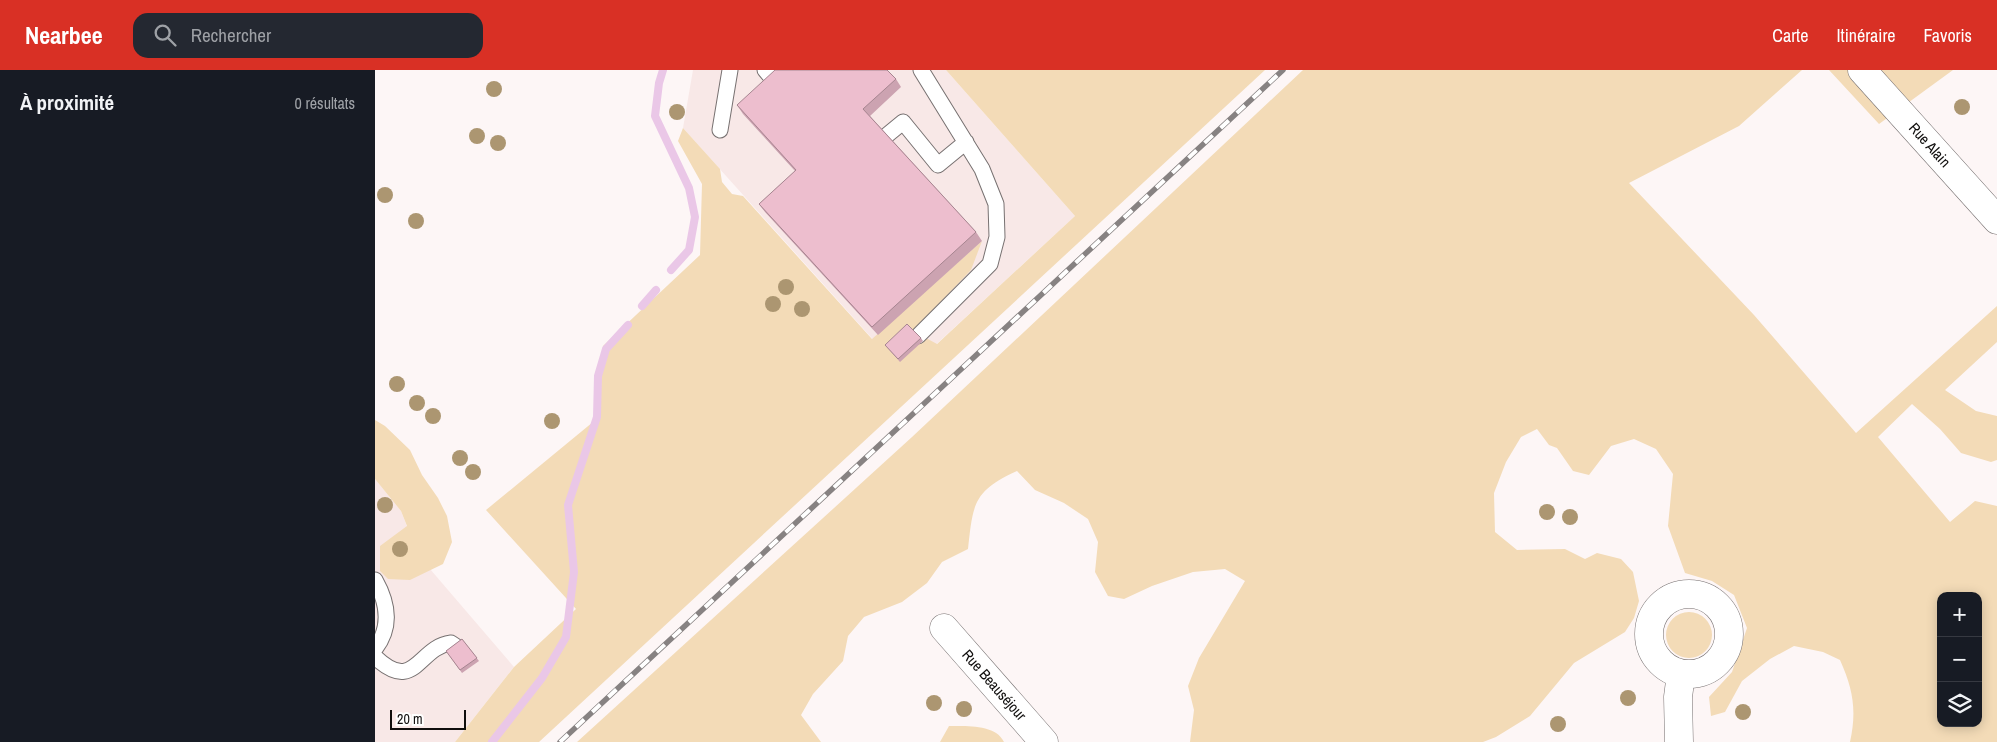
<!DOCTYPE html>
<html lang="fr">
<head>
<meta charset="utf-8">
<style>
  :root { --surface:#171b24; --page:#242831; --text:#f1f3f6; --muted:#9ea1a6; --line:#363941; --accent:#d93025 }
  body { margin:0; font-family:"Archivo Narrow",sans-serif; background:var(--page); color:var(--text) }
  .controls { position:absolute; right:15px; bottom:15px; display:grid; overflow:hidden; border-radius:10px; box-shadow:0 2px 12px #0003 }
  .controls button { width:45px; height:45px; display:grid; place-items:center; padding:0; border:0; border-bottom:1px solid var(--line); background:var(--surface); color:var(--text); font:25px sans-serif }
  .scale { position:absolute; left:15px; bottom:12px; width:76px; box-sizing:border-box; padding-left:5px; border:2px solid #100e0d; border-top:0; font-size:14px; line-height:18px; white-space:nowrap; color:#100e0d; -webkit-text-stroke:4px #fff; paint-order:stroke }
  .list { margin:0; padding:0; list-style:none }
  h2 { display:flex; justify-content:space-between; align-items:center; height:65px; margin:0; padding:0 20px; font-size:21px }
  h2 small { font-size:16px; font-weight:400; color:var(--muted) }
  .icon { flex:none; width:28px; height:28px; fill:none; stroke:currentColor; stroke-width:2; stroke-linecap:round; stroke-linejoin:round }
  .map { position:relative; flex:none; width:1622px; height:672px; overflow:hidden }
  header { display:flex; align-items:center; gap:30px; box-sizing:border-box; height:70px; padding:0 25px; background:var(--accent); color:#fff }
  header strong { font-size:24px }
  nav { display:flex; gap:28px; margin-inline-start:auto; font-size:18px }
  .search { width:350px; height:45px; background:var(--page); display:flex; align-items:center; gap:12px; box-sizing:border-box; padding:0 18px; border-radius:15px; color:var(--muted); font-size:19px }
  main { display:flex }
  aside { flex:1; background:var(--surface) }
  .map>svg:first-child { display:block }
</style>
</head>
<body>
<header>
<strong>Nearbee</strong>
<div class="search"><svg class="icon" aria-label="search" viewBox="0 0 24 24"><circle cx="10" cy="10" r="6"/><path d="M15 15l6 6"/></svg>Rechercher</div>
<nav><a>Carte</a><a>Itinéraire</a><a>Favoris</a></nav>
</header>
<main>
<aside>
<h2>À proximité<small>0 résultats</small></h2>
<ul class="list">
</ul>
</aside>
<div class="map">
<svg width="1622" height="672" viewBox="0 0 1622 672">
  <rect width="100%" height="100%" fill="#fdf6f6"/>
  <path fill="#f8e8e7" d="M 318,0 L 571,0 L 700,146 L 529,304 L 308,58 Z
    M 0,409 L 26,441 L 43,485 L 139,597 L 80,672 L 0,672 Z"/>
  <path fill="#f3dbb7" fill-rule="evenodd" d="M 571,0 L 890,0 L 164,672 L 80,672 L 139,597 L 201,539 L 111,440 L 218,352 L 228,276 L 325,185 L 327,114 L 303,71 L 308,58 L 345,99 L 347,112 L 357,124 L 368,126 L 497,269 L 607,171 L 596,200 L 538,261 L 512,277 L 551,268 L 562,274 L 700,146 Z
    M 928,0 L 1427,0 L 1364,56 L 1254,113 L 1379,245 L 1481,363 L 1622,236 L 1622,272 L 1570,320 L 1601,341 L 1622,346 L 1622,390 L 1616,392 L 1586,383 L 1565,359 L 1537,334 L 1503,367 L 1575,452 L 1600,431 L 1622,436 L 1622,672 L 1475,672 C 1482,640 1478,619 1465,590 L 1448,582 L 1419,576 L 1395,589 L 1367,611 L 1350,642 L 1336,646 L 1334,627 L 1357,602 L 1372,558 L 1359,525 L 1337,511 L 1310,503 L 1293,456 L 1298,404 L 1281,379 L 1259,369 L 1236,376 L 1214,405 L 1198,401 L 1182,378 L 1174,375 L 1162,359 L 1146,367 L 1131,392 L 1119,423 L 1120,462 L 1142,480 L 1190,479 L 1210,489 L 1222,483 L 1246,489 L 1258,502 L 1264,531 L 1259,548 L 1250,562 L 1199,593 L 1155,646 L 1121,667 L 1108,672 L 815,672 L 819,640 L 813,616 L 824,588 L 870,511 L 850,499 L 818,502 L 777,516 L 749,529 L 733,526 L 720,502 L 723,472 L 713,449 L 689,433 L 660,420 L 642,401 C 598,421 598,434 593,479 L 567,492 L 552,513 L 527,532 L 489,547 L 473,566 L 468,591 L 438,624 L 426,645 L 446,672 L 202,672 L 537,367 ZM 1566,526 L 1603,526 L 1603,653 L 1566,653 Z
    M 1454,0 L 1578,0 L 1504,54 Z
    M 0,350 L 10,356 L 35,380 L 47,405 L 63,428 L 72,446 L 77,472 L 68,494 L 35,510 L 13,509 L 5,501 L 5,476 L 32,456 L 26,441 L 0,409 Z
    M1291 565a23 23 0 1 1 46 0a23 23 0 1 1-46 0Z
    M 574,656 C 590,656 621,654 629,672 L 565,672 Z"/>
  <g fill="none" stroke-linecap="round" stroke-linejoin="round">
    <path stroke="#eac7e7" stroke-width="8" d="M 288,0 L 284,13 L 280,46 L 314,118 L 320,147 L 314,180 L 296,200
      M 267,236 L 281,220
      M 117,672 L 167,608 L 191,567 L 199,502 L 193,435 L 222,347 L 223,306 L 231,279 L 253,255"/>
    <g stroke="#777171" stroke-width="17">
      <path id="lane" d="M 390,0 L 401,13
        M 345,60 L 355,0
        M 511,66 L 528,52 L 563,95 L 591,72
        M 543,266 L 615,194 L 622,167 L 621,134 L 607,99 L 546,0
        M 0,510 C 13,533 17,557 0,579
        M 0,587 C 40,625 43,577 76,573 L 82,577"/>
    </g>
    <g stroke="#777171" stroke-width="29">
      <g id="street">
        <path id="s1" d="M 1487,0 L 1622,150"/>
        <circle cx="1314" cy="564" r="40"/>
        <path id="s2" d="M 569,558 L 669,672"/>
        <path d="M 1304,672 L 1303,627 L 1306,604"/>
      </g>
    </g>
    <use href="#lane" stroke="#fff" stroke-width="15"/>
    <use href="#street" stroke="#fff" stroke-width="28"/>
    <g stroke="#878282" stroke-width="5.5">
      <path id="rail" d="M 185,672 L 908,0"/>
    </g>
    <use href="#rail" stroke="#fff" stroke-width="4" stroke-dasharray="11" stroke-linecap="butt"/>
  </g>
  <g fill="#ac9671">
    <circle cx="119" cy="19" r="8"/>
    <circle cx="1587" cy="37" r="8"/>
    <circle cx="302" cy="42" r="8"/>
    <circle cx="102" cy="66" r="8"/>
    <circle cx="123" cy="73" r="8"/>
    <circle cx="10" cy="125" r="8"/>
    <circle cx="41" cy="151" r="8"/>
    <circle cx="411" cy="217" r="8"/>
    <circle cx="398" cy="234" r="8"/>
    <circle cx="427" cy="239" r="8"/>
    <circle cx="22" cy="314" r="8"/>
    <circle cx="42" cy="333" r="8"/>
    <circle cx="58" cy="346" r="8"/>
    <circle cx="177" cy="351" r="8"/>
    <circle cx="85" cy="388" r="8"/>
    <circle cx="98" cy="402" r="8"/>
    <circle cx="10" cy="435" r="8"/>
    <circle cx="1172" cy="442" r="8"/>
    <circle cx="1195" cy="447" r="8"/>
    <circle cx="25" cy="479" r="8"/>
    <circle cx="1253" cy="628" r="8"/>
    <circle cx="559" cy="633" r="8"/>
    <circle cx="589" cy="639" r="8"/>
    <circle cx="1368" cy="642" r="8"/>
    <circle cx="1183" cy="654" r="8"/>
  </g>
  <path fill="#cca3b1" d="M 521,9 L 526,17 L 495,46 L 601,162 L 607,171 L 503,265 L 390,142 L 384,134 L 420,101 L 368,44 L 362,35 Z
    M 546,268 L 548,271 L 525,292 L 510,275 Z
    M 87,569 L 104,591 L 87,603 L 71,581 Z"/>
  <path fill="#edbece" stroke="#a68590" d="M 400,0 L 512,0 L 521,9 L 488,39 L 601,162 L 497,257 L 384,134 L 421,100 L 362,35 Z
    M 532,254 L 546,268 L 523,289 L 510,275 Z
    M 87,569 L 102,588 L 85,600 L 71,581 Z"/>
  <g text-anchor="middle" stroke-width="4" stroke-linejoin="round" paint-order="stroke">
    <g font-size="15" fill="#100e0d" stroke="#fff">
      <text dy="5" stroke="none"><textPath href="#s1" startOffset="101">Rue Alain</textPath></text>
      <text dy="5" stroke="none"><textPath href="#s2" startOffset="76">Rue Beauséjour</textPath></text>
    </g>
  </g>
</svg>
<div class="controls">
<button>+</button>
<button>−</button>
<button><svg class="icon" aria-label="layers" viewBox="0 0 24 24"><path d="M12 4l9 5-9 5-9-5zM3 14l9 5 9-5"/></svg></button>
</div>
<div class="scale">20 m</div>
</div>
</main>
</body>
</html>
